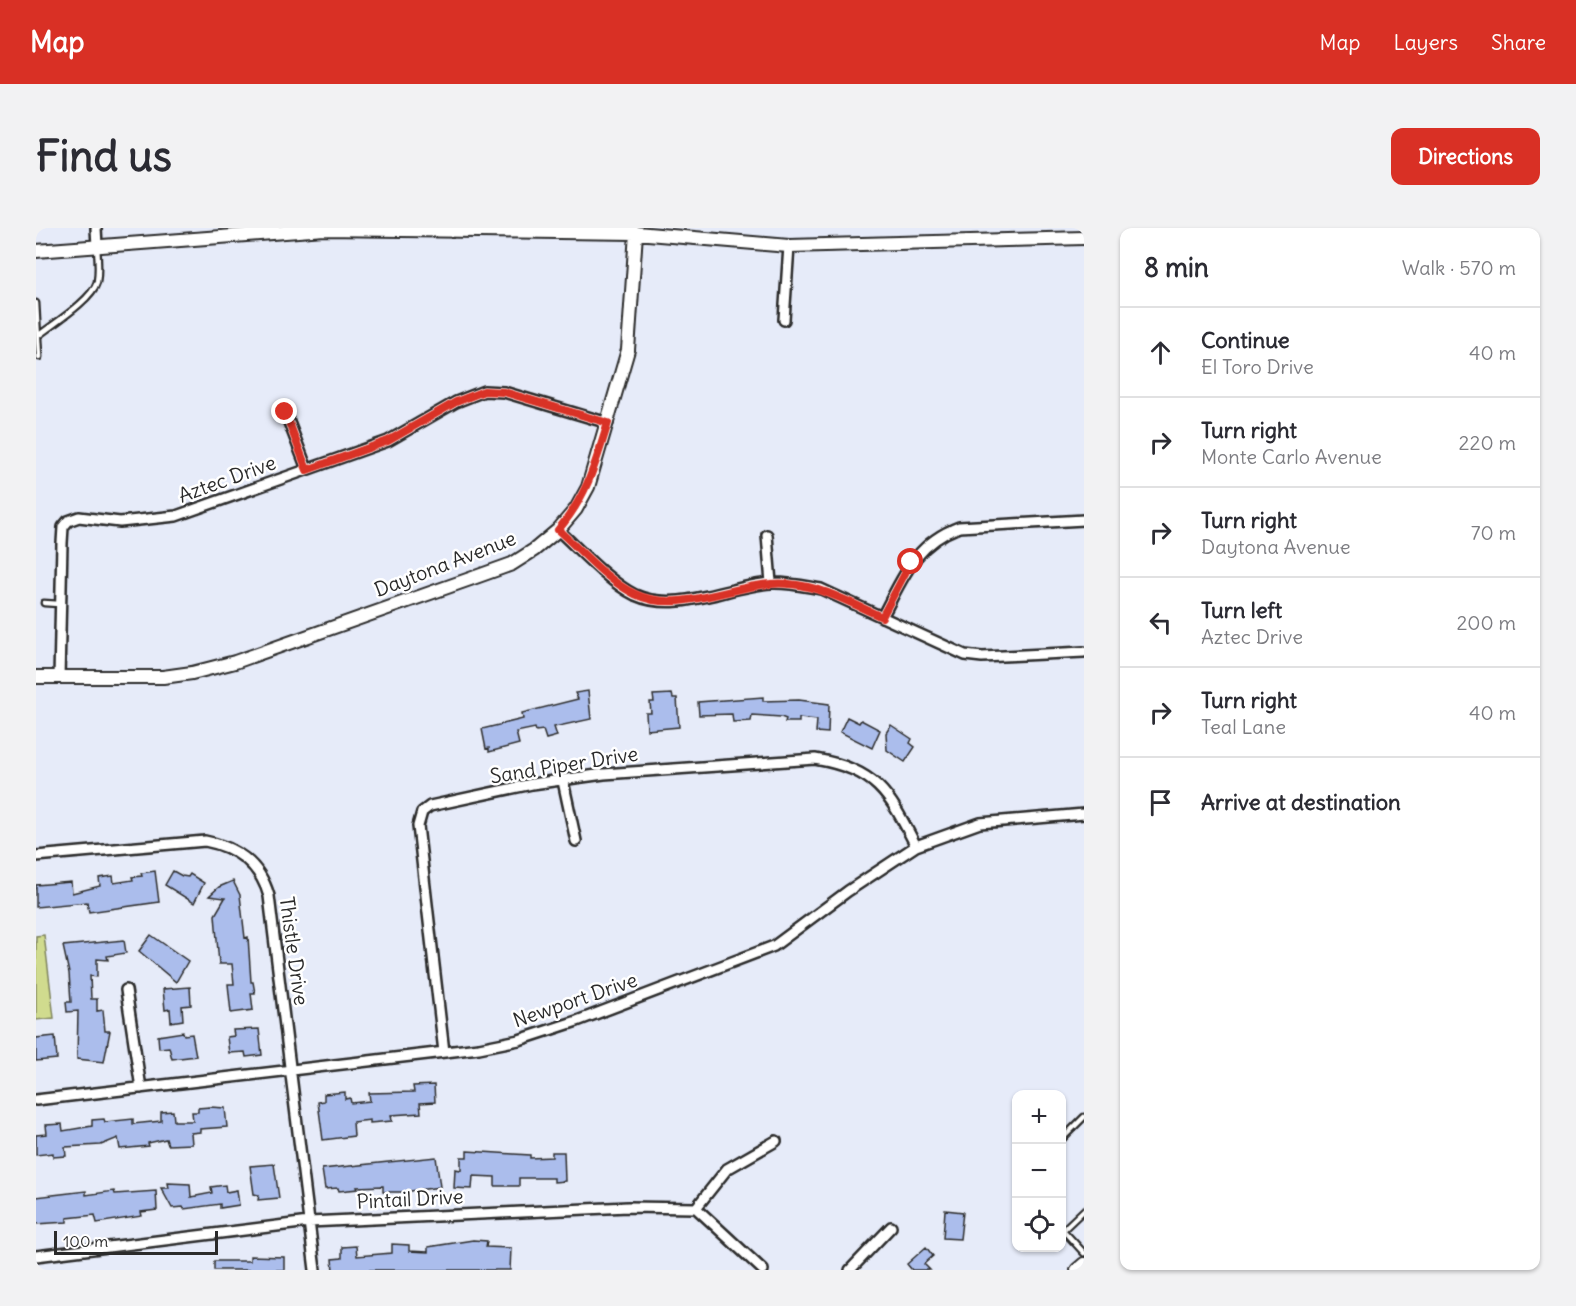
<!DOCTYPE html>
<html lang="en">
<head>
<meta charset="utf-8">
<style>
  :root { --surface:#fff; --page:#f2f2f3; --text:#2b2b33; --muted:#7c7c81; --line:#e1e1e2; --accent:#d93025 }
  body { margin:0; font-family:Delius,sans-serif; background:var(--page); color:var(--text) }
  .controls { position:absolute; right:18px; bottom:18px; display:grid; overflow:hidden; border-radius:12px; box-shadow:0 2px 4px #0004 }
  .controls button { width:54px; height:54px; display:grid; place-items:center; padding:0; border:0; border-bottom:2px solid var(--line); background:var(--surface); color:var(--text); font:30px sans-serif }
  .scale { position:absolute; left:18px; bottom:15px; width:164px; box-sizing:border-box; padding-left:6px; border:3px solid #2b2b2b; border-top:0; font-size:16px; line-height:21px; white-space:nowrap; color:#2b2b2b; -webkit-text-stroke:4px #fff; paint-order:stroke }
  .stop { position:absolute; width:18px; height:18px; margin:-14px; border:4px solid #d93025; border-radius:50%; background:#fff }
  .stop.end { background:#d93025; border-color:#fff; box-shadow:0 2px 6px #0008 }
  .list { margin:0; padding:0; list-style:none }
  h2 { display:flex; justify-content:space-between; align-items:center; height:78px; margin:0; padding:0 24px; font-size:26px }
  h2 small { font-size:20px; font-weight:400; color:var(--muted) }
  .list li { display:grid; grid-template-columns:39px 1fr auto; gap:18px; align-items:center; box-sizing:border-box; height:90px; padding:0 24px; border-top:2px solid var(--line) }
  .list b { display:block; font-size:22px; white-space:nowrap }
  .list p { margin:0; font-size:20px; white-space:nowrap; color:var(--muted) }
  .list em { font-size:20px; font-style:normal; color:var(--muted) }
  .icon { flex:none; width:33px; height:33px; fill:none; stroke:currentColor; stroke-width:2; stroke-linecap:round; stroke-linejoin:round }
  .map { position:relative; flex:none; width:1048px; height:1042px; overflow:hidden; border-radius:12px }
  header { display:flex; align-items:center; gap:36px; box-sizing:border-box; height:84px; padding:0 30px; background:var(--accent); color:#fff }
  header strong { font-size:28px }
  nav { display:flex; gap:33px; margin-inline-start:auto; font-size:21px }
  .intro { display:flex; align-items:center; justify-content:space-between; box-sizing:border-box; height:144px; padding:0 36px }
  h1 { margin:0; font-size:42px }
  .button { padding:15px 27px; border-radius:12px; background:var(--accent); color:#fff; font-size:21px; font-weight:700 }
  main { display:flex; gap:36px; padding:0 36px }
  aside { flex:1; background:var(--surface); border-radius:12px; box-shadow:0 2px 4px #0004 }
  .map>svg:first-child { display:block }
</style>
</head>
<body>
<header>
<strong>Map</strong>
<nav><a>Map</a><a>Layers</a><a>Share</a></nav>
</header>
<div class="intro"><h1>Find us</h1><a class="button">Directions</a></div>
<main>
<div class="map">
<svg width="1048" height="1042" viewBox="0 0 1048 1042">
  <rect width="100%" height="100%" fill="#e6ebf9"/>
  <filter id="ink" filterUnits="userSpaceOnUse"><feTurbulence type="fractalNoise" baseFrequency=".0167" numOctaves="2"/><feDisplacementMap in="SourceGraphic" scale="12" xChannelSelector="R" yChannelSelector="G"/><feConvolveMatrix kernelMatrix="1 2 1 2 8 2 1 2 1" color-interpolation-filters="sRGB"/></filter>
  <g filter="url(#ink)">
    <path fill="#d0db8e" stroke="#7e835c" stroke-width="1.5" d="M 8,707 L 18,790 L 0,792 L 0,708 Z"/>
    <path fill="#abbdec" stroke="#2b2b2b" stroke-width="1.5" d="M 552,463 L 555,491 L 518,499 L 521,508 L 510,511 L 507,502 L 500,503 L 499,500 L 480,504 L 483,516 L 453,524 L 453,520 L 450,521 L 446,501 L 487,491 L 486,485 L 542,471 L 539,465 Z
      M 636,466 L 637,470 L 641,470 L 643,499 L 611,502 L 610,485 L 615,485 L 614,474 L 618,474 L 617,467 Z
      M 727,469 L 727,473 L 763,472 L 793,476 L 792,505 L 780,504 L 781,492 L 763,490 L 763,494 L 749,494 L 750,491 L 745,489 L 716,487 L 715,493 L 697,494 L 696,486 L 663,487 L 662,474 Z
      M 811,489 L 823,495 L 825,492 L 844,502 L 836,520 L 804,504 Z
      M 855,497 L 876,511 L 874,515 L 879,519 L 869,534 L 851,522 L 850,505 Z
      M 119,643 L 123,674 L 53,684 L 51,674 L 0,679 L 0,657 L 35,654 L 36,665 L 64,658 L 63,650 L 77,648 L 78,655 L 97,652 L 96,649 L 106,648 L 105,645 Z
      M 137,643 L 146,648 L 152,649 L 154,646 L 168,655 L 158,675 L 129,657 Z
      M 197,653 L 204,667 L 209,710 L 212,709 L 215,754 L 217,754 L 219,765 L 215,765 L 217,782 L 195,785 L 192,756 L 198,756 L 196,736 L 183,736 L 179,687 L 189,670 L 173,668 L 183,659 Z
      M 115,707 L 152,733 L 140,754 L 103,723 Z
      M 88,712 L 90,725 L 71,728 L 72,732 L 61,731 L 61,749 L 54,748 L 55,771 L 61,771 L 61,783 L 67,782 L 69,803 L 74,803 L 68,834 L 41,831 L 42,783 L 31,784 L 30,774 L 35,774 L 33,745 L 27,718 Z
      M 154,759 L 155,777 L 146,778 L 147,792 L 135,794 L 134,781 L 129,782 L 127,761 Z
      M 223,801 L 226,827 L 210,829 L 209,824 L 193,825 L 191,809 L 198,808 L 197,802 Z
      M 147,804 L 148,807 L 156,806 L 160,828 L 136,831 L 133,819 L 123,820 L 122,808 Z
      M 19,808 L 21,831 L 0,833 L 0,810 Z
      M 398,857 L 399,874 L 384,875 L 385,885 L 355,887 L 356,893 L 334,895 L 334,892 L 317,894 L 318,908 L 287,912 L 282,874 L 288,873 L 288,866 L 309,864 L 309,871 L 314,870 L 315,875 L 334,873 L 333,865 L 378,864 L 377,858 Z
      M 174,879 L 189,880 L 191,899 L 164,901 L 164,904 L 155,905 L 156,916 L 132,917 L 130,911 L 112,915 L 113,918 L 84,921 L 82,910 L 65,917 L 29,919 L 30,928 L 17,929 L 17,925 L 0,927 L 0,907 L 11,906 L 10,897 L 26,896 L 27,903 L 56,898 L 56,892 L 68,891 L 69,894 L 97,891 L 97,896 L 125,893 L 125,884 L 137,883 L 138,893 L 157,893 L 156,884 L 162,884 L 162,880 Z
      M 431,923 L 494,927 L 494,930 L 516,929 L 516,924 L 528,924 L 529,953 L 518,954 L 518,950 L 483,950 L 483,958 L 459,958 L 459,949 L 437,948 L 436,961 L 418,960 L 419,941 L 425,942 L 425,929 L 431,929 Z
      M 400,929 L 404,959 L 367,964 L 347,964 L 347,958 L 321,959 L 322,961 L 303,963 L 302,960 L 289,961 L 286,941 Z
      M 238,936 L 243,970 L 222,972 L 223,967 L 218,966 L 214,938 Z
      M 132,955 L 154,956 L 155,969 L 176,965 L 175,959 L 189,957 L 190,964 L 201,962 L 203,977 L 184,980 L 184,976 L 148,981 L 147,979 L 136,980 L 125,960 L 133,960 Z
      M 50,963 L 50,967 L 78,963 L 79,966 L 120,963 L 121,982 L 105,984 L 106,988 L 61,995 L 59,987 L 31,990 L 31,994 L 0,996 L 0,969 Z
      M 909,982 L 927,984 L 924,1011 L 907,1010 Z
      M 437,1012 L 451,1013 L 450,1019 L 475,1020 L 474,1042 L 297,1042 L 296,1031 L 306,1030 L 306,1019 L 320,1018 L 321,1028 L 356,1025 L 356,1016 L 373,1017 L 373,1023 L 392,1024 L 392,1019 Z
      M 890,1019 L 897,1028 L 888,1036 L 894,1042 L 876,1042 L 871,1036 Z
      M 214,1028 L 248,1029 L 248,1042 L 178,1042 L 178,1033 L 214,1033 Z"/>
    <g fill="none" stroke-linecap="round" stroke-linejoin="round">
      <g stroke="#2b2b2b" stroke-width="9">
        <path id="lane" d="M 0,75 L 3,129
          M 2,108 C 17,96 56,72 61,54 C 63,43 62,31 61,20
          M 8,375 L 23,376
          M 1026,911 L 1048,889
          M 1026,1001 L 1048,1025
          M 1027,1002 L 1048,982"/>
      </g>
      <g stroke="#2b2b2b" stroke-width="14">
        <path id="street" d="M 60,0 L 61,18
          M 748,92 L 753,18
          M 249,184 L 271,241
          M 522,302 C 544,322 573,354 599,367 C 641,386 692,358 735,355 C 751,354 768,358 785,361 L 929,427 L 946,429 L 1048,424
          M 731,307 L 735,355
          M 846,389 C 867,350 878,316 923,299 L 1048,292
          M 23,450 L 26,315 L 27,299 L 32,293 L 43,289 L 84,294 L 140,288 L 352,213 L 420,174 L 448,163 L 468,164 L 572,195
          M 527,553 L 540,613
          M 0,628 L 169,613 C 200,619 224,636 233,668 L 279,1042
          M 90,762 L 105,860
          M 408,824 L 382,598 L 386,584 L 394,578 L 496,556 L 568,546 L 779,531 C 842,542 853,566 880,618
          M 0,872 L 443,820 L 483,812 L 541,793 L 738,718 L 812,663 L 880,618 L 944,595 L 1048,586
          M 660,980 L 691,941 L 740,913
          M 0,1028 L 273,994 L 592,979 L 660,980 L 727,1042
          M 814,1042 L 855,999"/>
      </g>
      <g stroke="#2b2b2b" stroke-width="16">
        <path id="secondary" d="M 0,23 L 288,1 L 600,5 L 753,18 L 1048,10
          M 0,449 L 127,449 L 156,445 L 199,434 L 434,351 L 476,336 L 498,322 L 522,302 L 540,281 L 552,259 L 592,122 L 600,5
          M 1041,1042 L 1048,1036"/>
      </g>
      <use href="#lane" stroke="#fff" stroke-width="4.5"/>
      <use href="#street" stroke="#fff" stroke-width="9"/>
      <use href="#secondary" stroke="#fff" stroke-width="12"/>
    </g>
  </g>
  <g fill="none" stroke-linecap="round" stroke-linejoin="round" filter="url(#ink)">
    <path stroke="#d93025" stroke-width="8" d="M 249,184 L 271,242 L 352,213 L 420,174 L 448,163 L 468,164 L 572,195 C 559,237 551,268 522,302 C 546,323 571,353 599,366 C 640,386 692,359 734,356 C 775,352 810,373 846,389 L 875,334"/>
  </g>
  <g text-anchor="middle" stroke-width="5" stroke-linejoin="round" paint-order="stroke">
    <g font-size="20" fill="#2b2b2b" stroke="#fff">
      <text transform="translate(191 251) rotate(-20)" y="7">Aztec Drive</text>
      <text transform="translate(409 336) rotate(-21)" y="7">Daytona Avenue</text>
      <text transform="translate(528 537) rotate(-9)" y="7">Sand Piper Drive</text>
      <text transform="translate(258 723) rotate(82)" y="7">Thistle Drive</text>
      <text transform="translate(539 772) rotate(-19)" y="7">Newport Drive</text>
      <text transform="translate(374 971) rotate(-3)" y="7">Pintail Drive</text>
    </g>
  </g>
</svg>
<div class="controls">
<button>+</button>
<button>−</button>
<button><svg class="icon" aria-label="locate" viewBox="0 0 24 24"><circle cx="12" cy="12" r="6"/><path d="M12 2v4M12 18v4M2 12h4M18 12h4"/></svg></button>
</div>
<div class="scale">100 m</div>
<div class="stop" style="left:875px;top:334px"></div>
<div class="stop end" style="left:249px;top:184px"></div>
</div>
<aside>
<h2>8 min<small>Walk · 570 m</small></h2>
<ul class="list">
<li><svg class="icon" aria-label="ahead" viewBox="0 0 24 24"><path d="M12 20V5M6 11l6-6 6 6"/></svg><div><b>Continue</b><p>El Toro Drive</p></div><em>40 m</em></li>
<li><svg class="icon" aria-label="right" viewBox="0 0 24 24"><path d="M7 20v-9h11M14 6l5 5-5 5"/></svg><div><b>Turn right</b><p>Monte Carlo Avenue</p></div><em>220 m</em></li>
<li><svg class="icon" aria-label="right" viewBox="0 0 24 24"><path d="M7 20v-9h11M14 6l5 5-5 5"/></svg><div><b>Turn right</b><p>Daytona Avenue</p></div><em>70 m</em></li>
<li><svg class="icon" aria-label="left" viewBox="0 0 24 24"><path d="M17 20v-9H6M10 6l-5 5 5 5"/></svg><div><b>Turn left</b><p>Aztec Drive</p></div><em>200 m</em></li>
<li><svg class="icon" aria-label="right" viewBox="0 0 24 24"><path d="M7 20v-9h11M14 6l5 5-5 5"/></svg><div><b>Turn right</b><p>Teal Lane</p></div><em>40 m</em></li>
<li><svg class="icon" aria-label="arrive" viewBox="0 0 24 24"><path d="M6 21V4h12l-3 4 3 4H6"/></svg><div><b>Arrive at destination</b></div></li>
</ul>
</aside>
</main>
</body>
</html>
